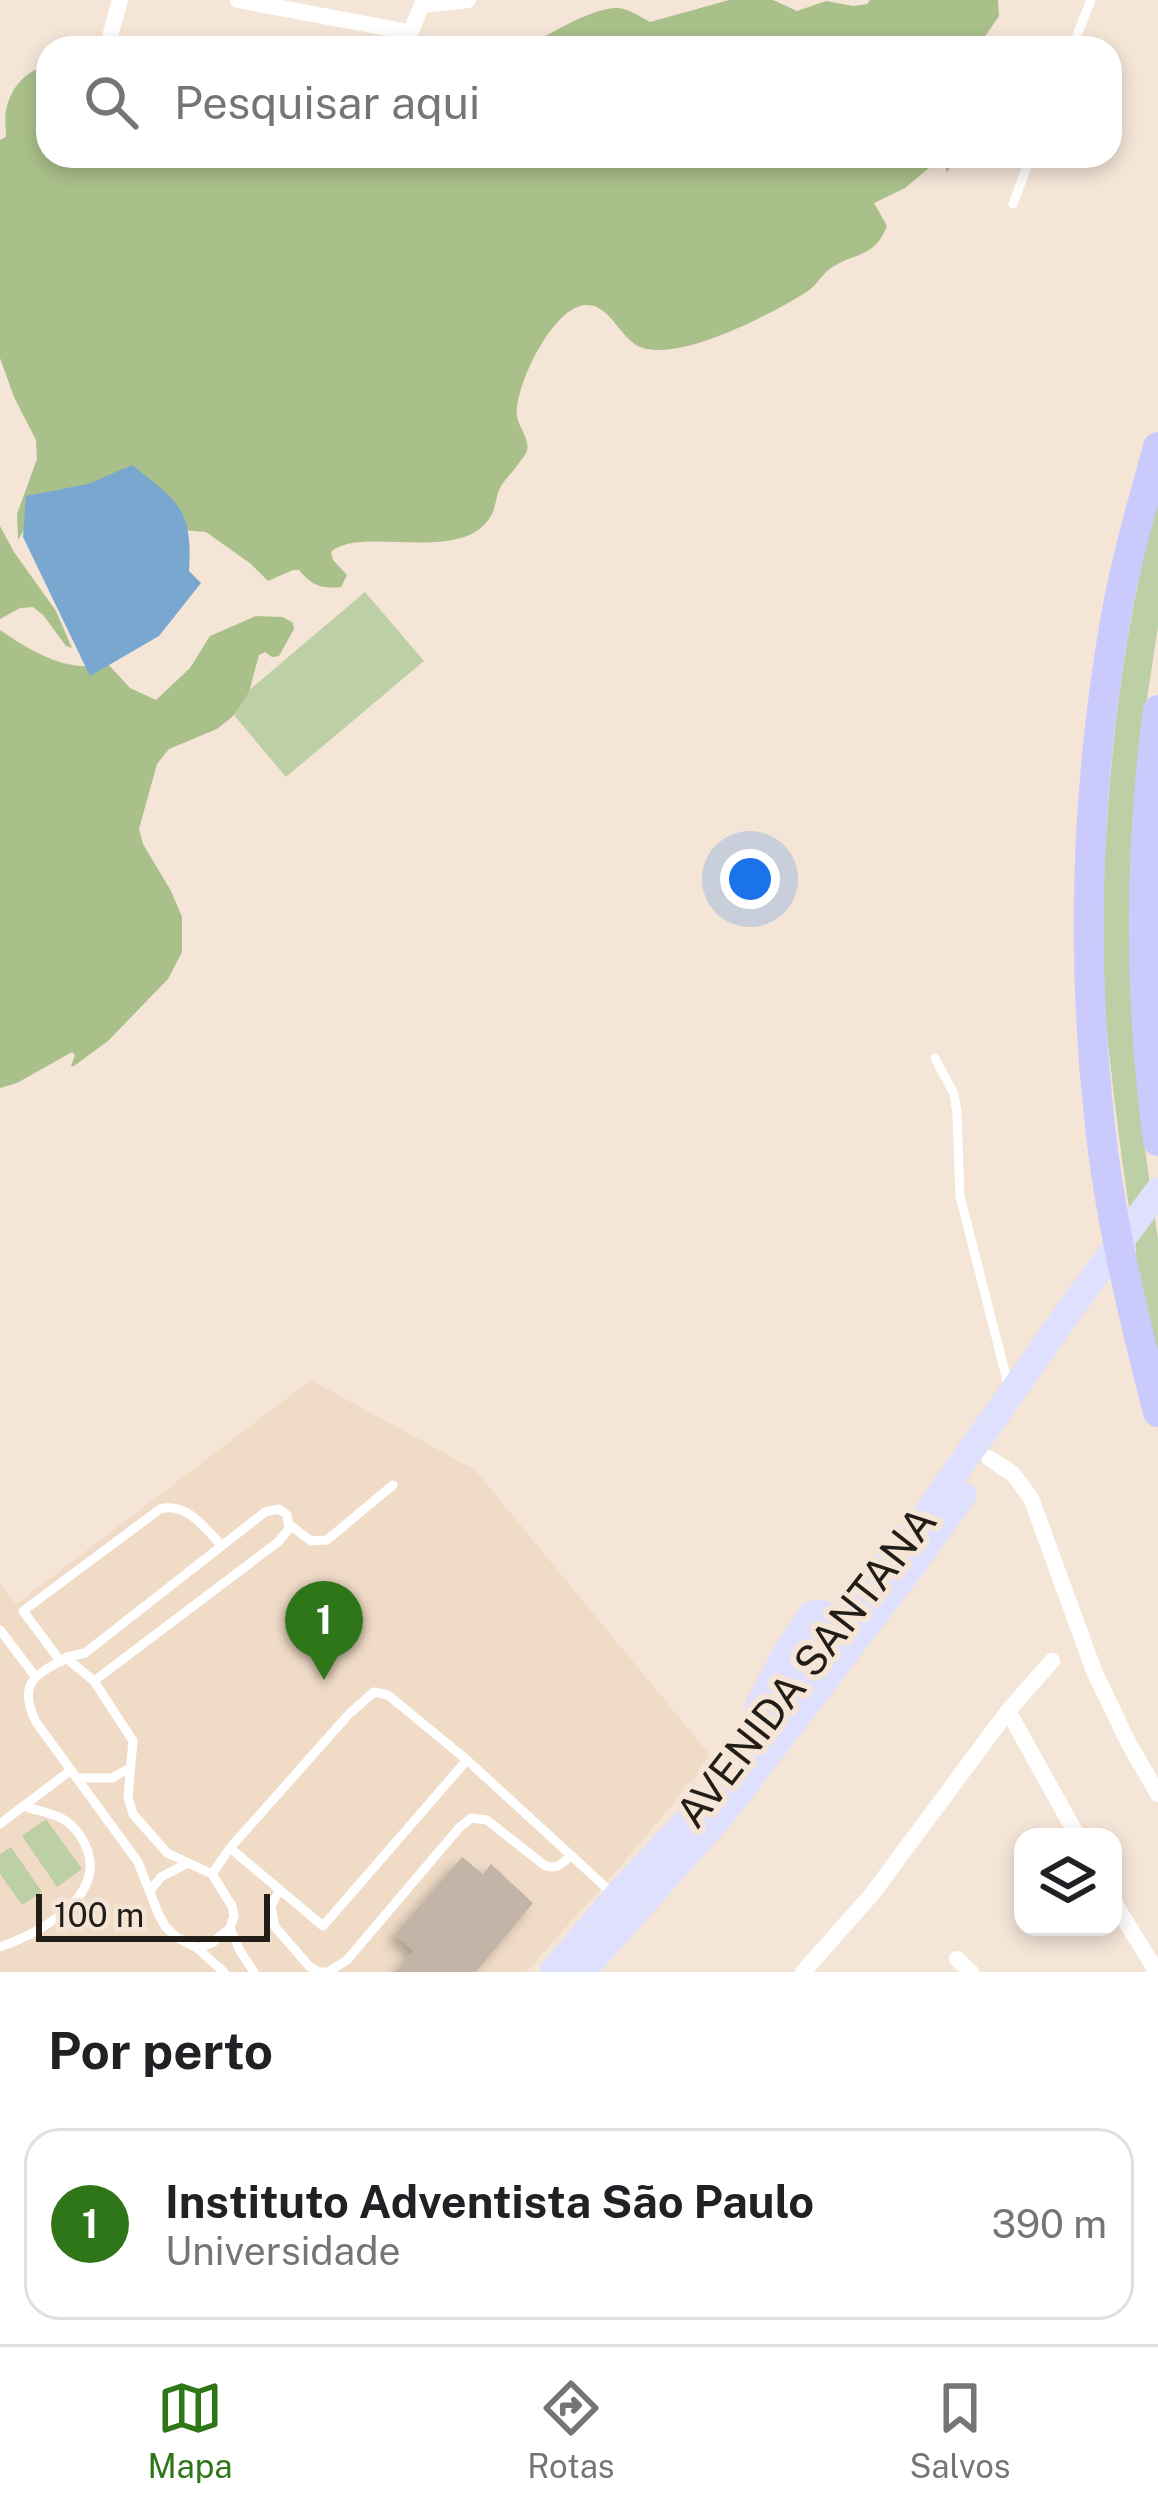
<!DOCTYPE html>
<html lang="pt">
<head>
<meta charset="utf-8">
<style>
  :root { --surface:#fff; --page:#f2f2f2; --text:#202124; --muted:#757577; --line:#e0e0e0; --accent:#2f7618 }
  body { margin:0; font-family:"Public Sans",sans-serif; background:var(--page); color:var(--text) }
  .controls { position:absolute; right:36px; bottom:36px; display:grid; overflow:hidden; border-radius:24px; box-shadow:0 6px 18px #0003 }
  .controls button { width:108px; height:108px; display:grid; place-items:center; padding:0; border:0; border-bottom:3px solid var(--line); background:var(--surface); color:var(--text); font:60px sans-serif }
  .scale { position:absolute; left:36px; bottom:30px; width:234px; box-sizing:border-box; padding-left:12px; border:6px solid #231d18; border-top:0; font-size:33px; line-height:42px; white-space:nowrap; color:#231d18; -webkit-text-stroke:9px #f4e5d7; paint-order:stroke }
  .you { position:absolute; left:750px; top:879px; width:42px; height:42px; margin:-30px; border:9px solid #fff; border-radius:50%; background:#1a73e8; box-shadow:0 0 0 18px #1a73e833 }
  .badge { display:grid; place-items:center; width:78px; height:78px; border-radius:50%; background:var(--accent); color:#fff; font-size:39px; font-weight:700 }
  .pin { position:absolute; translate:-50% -99px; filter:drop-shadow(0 3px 6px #0008) }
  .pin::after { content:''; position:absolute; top:63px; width:42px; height:36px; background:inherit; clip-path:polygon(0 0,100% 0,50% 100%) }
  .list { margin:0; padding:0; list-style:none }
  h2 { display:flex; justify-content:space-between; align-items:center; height:156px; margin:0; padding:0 48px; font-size:51px }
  h2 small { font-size:39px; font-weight:400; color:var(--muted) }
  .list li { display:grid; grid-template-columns:78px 1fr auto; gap:36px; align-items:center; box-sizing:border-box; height:192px; margin:0 24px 24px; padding:0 24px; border:3px solid var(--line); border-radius:36px }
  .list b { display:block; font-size:45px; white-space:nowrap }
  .list p { margin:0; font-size:39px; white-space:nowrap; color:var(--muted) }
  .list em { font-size:39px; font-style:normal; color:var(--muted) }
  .icon { flex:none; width:66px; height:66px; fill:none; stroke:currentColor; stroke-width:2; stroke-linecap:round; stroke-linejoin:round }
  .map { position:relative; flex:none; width:1158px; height:1972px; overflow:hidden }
  .search { position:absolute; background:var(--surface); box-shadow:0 6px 18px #0003; left:36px; right:36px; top:36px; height:132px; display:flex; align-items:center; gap:30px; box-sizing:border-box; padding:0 42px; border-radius:36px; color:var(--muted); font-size:45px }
  .sheet { height:372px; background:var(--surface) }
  nav { display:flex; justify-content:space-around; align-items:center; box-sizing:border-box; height:168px; border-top:3px solid var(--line); background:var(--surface); font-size:33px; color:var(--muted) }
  nav a { display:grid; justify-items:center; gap:6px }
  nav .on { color:var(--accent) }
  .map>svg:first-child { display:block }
</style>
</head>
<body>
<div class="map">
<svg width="1158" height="1972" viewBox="0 0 1158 1972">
  <defs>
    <filter id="shadow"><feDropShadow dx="-7" dy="7" stdDeviation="6" flood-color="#0004"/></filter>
  </defs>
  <rect width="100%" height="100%" fill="#f4e5d7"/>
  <path fill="#f0dbc7" d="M 311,1380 L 475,1470 L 710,1755 L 694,1779 L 624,1862 L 526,1972 L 0,1972 L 0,1583 L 16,1604 Z"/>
  <path fill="#bdcfa4" d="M 1158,499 L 1158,626 L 1139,751 L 1135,1045 L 1145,1150 L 1158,1239 L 1158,1362 L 1135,1260 L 1136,1250 C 1123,1175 1114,1099 1106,1024 C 1099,958 1102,890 1107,823 C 1114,713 1129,606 1158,499 Z
    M 365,592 L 424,661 L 286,777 L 228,708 Z
    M 46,1819 L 82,1869 L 57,1887 L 22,1836 Z
    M 11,1847 L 42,1892 L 22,1905 L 0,1874 L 0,1854 Z"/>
  <path fill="#aac08b" d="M 729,0 L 773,0 L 797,11 L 826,1 L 853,6 L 867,4 L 870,0 L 998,0 L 999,16 L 977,48 L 524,48 C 549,35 585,11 614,8 C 627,7 639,16 650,22 Z
    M 48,66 L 48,156 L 958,156 L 946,173 L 946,160 L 942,157 L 905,188 L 874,203 L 887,226 C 874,259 854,252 831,268 C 821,275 816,287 805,293 C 769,315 684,360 643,348 C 621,342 611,304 586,305 C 553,306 514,387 517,416 C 519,428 530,439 527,451 C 526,454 519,463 517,466 C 512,473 504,480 500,488 C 496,496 496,506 492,514 C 465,567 360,524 331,552 L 333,560 L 347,575 L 341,587 C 322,589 312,586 299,570 L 293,570 L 268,581 L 251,564 L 206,532 L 32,516 L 18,540 L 17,514 L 37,459 L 36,440 L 14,397 L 0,358 L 0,140 L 6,137 C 6,128 4,115 7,106 C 12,86 28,69 48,66 Z
    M 0,526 L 14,552 L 56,611 L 72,648 L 66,646 L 44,616 L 33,607 L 20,608 L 0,619 Z
    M 256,616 L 283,617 L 293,623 L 294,629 L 279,656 L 272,657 L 265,652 L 259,655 L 249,692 L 233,716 L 217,729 L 169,749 L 157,764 L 139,829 L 143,844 L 171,891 L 182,917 L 182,952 L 168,979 L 108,1041 L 74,1066 L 71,1066 L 75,1055 L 72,1052 L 17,1083 L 0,1088 L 0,630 C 31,651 69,675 107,663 L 130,688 L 156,700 L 190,668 L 210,636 Z"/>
  <path fill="#7aa7cf" d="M 132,465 C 178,502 193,508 189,571 L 201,583 L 159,636 L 90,676 L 23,537 L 26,496 L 88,484 Z"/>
  <path fill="#c2b5a7" filter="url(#shadow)" d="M 462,1857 L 483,1874 L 491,1864 L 533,1903 L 476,1972 L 395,1972 L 414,1951 L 395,1934 Z"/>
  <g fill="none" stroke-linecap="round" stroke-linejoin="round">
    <path stroke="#fff" stroke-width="9" d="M 1072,48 L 1091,0
      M 1013,204 L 1031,156
      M 935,1058 L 954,1094 L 957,1113 L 960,1196 L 1009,1388
      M 290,1525 L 311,1541 L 327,1540 L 393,1485
      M 0,1630 L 35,1676
      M 67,1657 L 85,1653 L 265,1512 L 279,1509 L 287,1515 L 289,1529 L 278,1542 L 94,1681
      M 61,1662 L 23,1611 L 160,1509 C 187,1502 205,1528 222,1546
      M 79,1778 L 112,1778 L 130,1768
      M 0,1824 L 71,1770
      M 230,1848 L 323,1926 L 467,1760
      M 212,1874 L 230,1848 L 349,1714 L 374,1692 L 388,1695 L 467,1760 L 612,1893
      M 150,1891 L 161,1877 L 188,1863
      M 279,1891 L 271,1906 L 275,1927 L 309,1966 L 319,1972 L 328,1972 L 347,1960 L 459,1828 L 471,1818 L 487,1820 L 544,1865 C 556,1870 561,1865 570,1856
      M 0,1947 C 36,1935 103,1899 88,1852 C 83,1837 73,1824 59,1817 C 48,1812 34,1810 23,1806
      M 197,1948 L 212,1943 L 230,1928
      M 224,1972 L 197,1948 L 176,1937 L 165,1926 L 158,1913 L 138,1862 L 36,1722 C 17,1683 35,1675 66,1658 L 94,1681 L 133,1741 L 128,1797 L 133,1814 L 167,1853 L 212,1874 L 232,1906 L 234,1916 L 230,1928 L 240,1951 L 254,1972"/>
    <path stroke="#fff" stroke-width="16" d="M 238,0 L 409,32
      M 423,5 L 468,0
      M 108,44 L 120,0
      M 404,48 L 424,0
      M 989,1458 L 1013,1474 L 1031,1498 L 1094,1671 L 1129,1744 L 1158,1794
      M 1008,1711 L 1078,1837
      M 1113,1901 L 1157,1972
      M 957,1959 L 971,1972
      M 803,1972 L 872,1894 L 1008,1711 L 1052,1661"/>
    <path stroke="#dfdffe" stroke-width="27" d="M 758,1707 L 789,1648 L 811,1615 L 822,1613 L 832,1619 L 842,1641
      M 553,1972 L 616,1897 L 716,1790 L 788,1687 L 924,1517 L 1077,1300 L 1158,1191
      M 582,1972 L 724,1812 L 909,1570 L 963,1495"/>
    <path stroke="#cacafd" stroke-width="30" d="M 1158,447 C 1143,503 1126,559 1116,616 C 1087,781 1081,950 1099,1117 C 1109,1216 1133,1315 1158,1412
      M 1158,710 C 1139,854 1139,997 1158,1141"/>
  </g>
  <g text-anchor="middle" stroke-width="12" stroke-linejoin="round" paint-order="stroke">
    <g font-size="42" fill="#231d18" stroke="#f4e5d7">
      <text transform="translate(806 1667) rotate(-52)" y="15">AVENIDA SANTANA</text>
    </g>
  </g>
</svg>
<div class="controls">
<button><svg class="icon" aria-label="layers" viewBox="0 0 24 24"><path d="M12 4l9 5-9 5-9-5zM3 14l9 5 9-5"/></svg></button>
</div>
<div class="scale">100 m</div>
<div class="you"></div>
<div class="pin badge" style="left:324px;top:1680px">1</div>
<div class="search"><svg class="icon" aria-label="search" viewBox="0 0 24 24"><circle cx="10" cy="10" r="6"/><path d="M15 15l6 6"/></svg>Pesquisar aqui</div>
</div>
<section class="sheet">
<h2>Por perto<small></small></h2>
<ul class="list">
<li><span class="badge">1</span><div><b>Instituto Adventista São Paulo</b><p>Universidade</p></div><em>390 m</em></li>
</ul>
</section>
<nav>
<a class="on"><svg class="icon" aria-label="map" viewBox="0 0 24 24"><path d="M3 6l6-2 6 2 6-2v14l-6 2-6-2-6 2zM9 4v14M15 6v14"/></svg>Mapa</a>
<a><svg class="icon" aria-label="directions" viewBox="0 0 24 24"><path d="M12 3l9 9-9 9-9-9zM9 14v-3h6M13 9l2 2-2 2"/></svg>Rotas</a>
<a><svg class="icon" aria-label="saved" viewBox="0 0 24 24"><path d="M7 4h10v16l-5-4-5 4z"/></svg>Salvos</a>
</nav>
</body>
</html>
